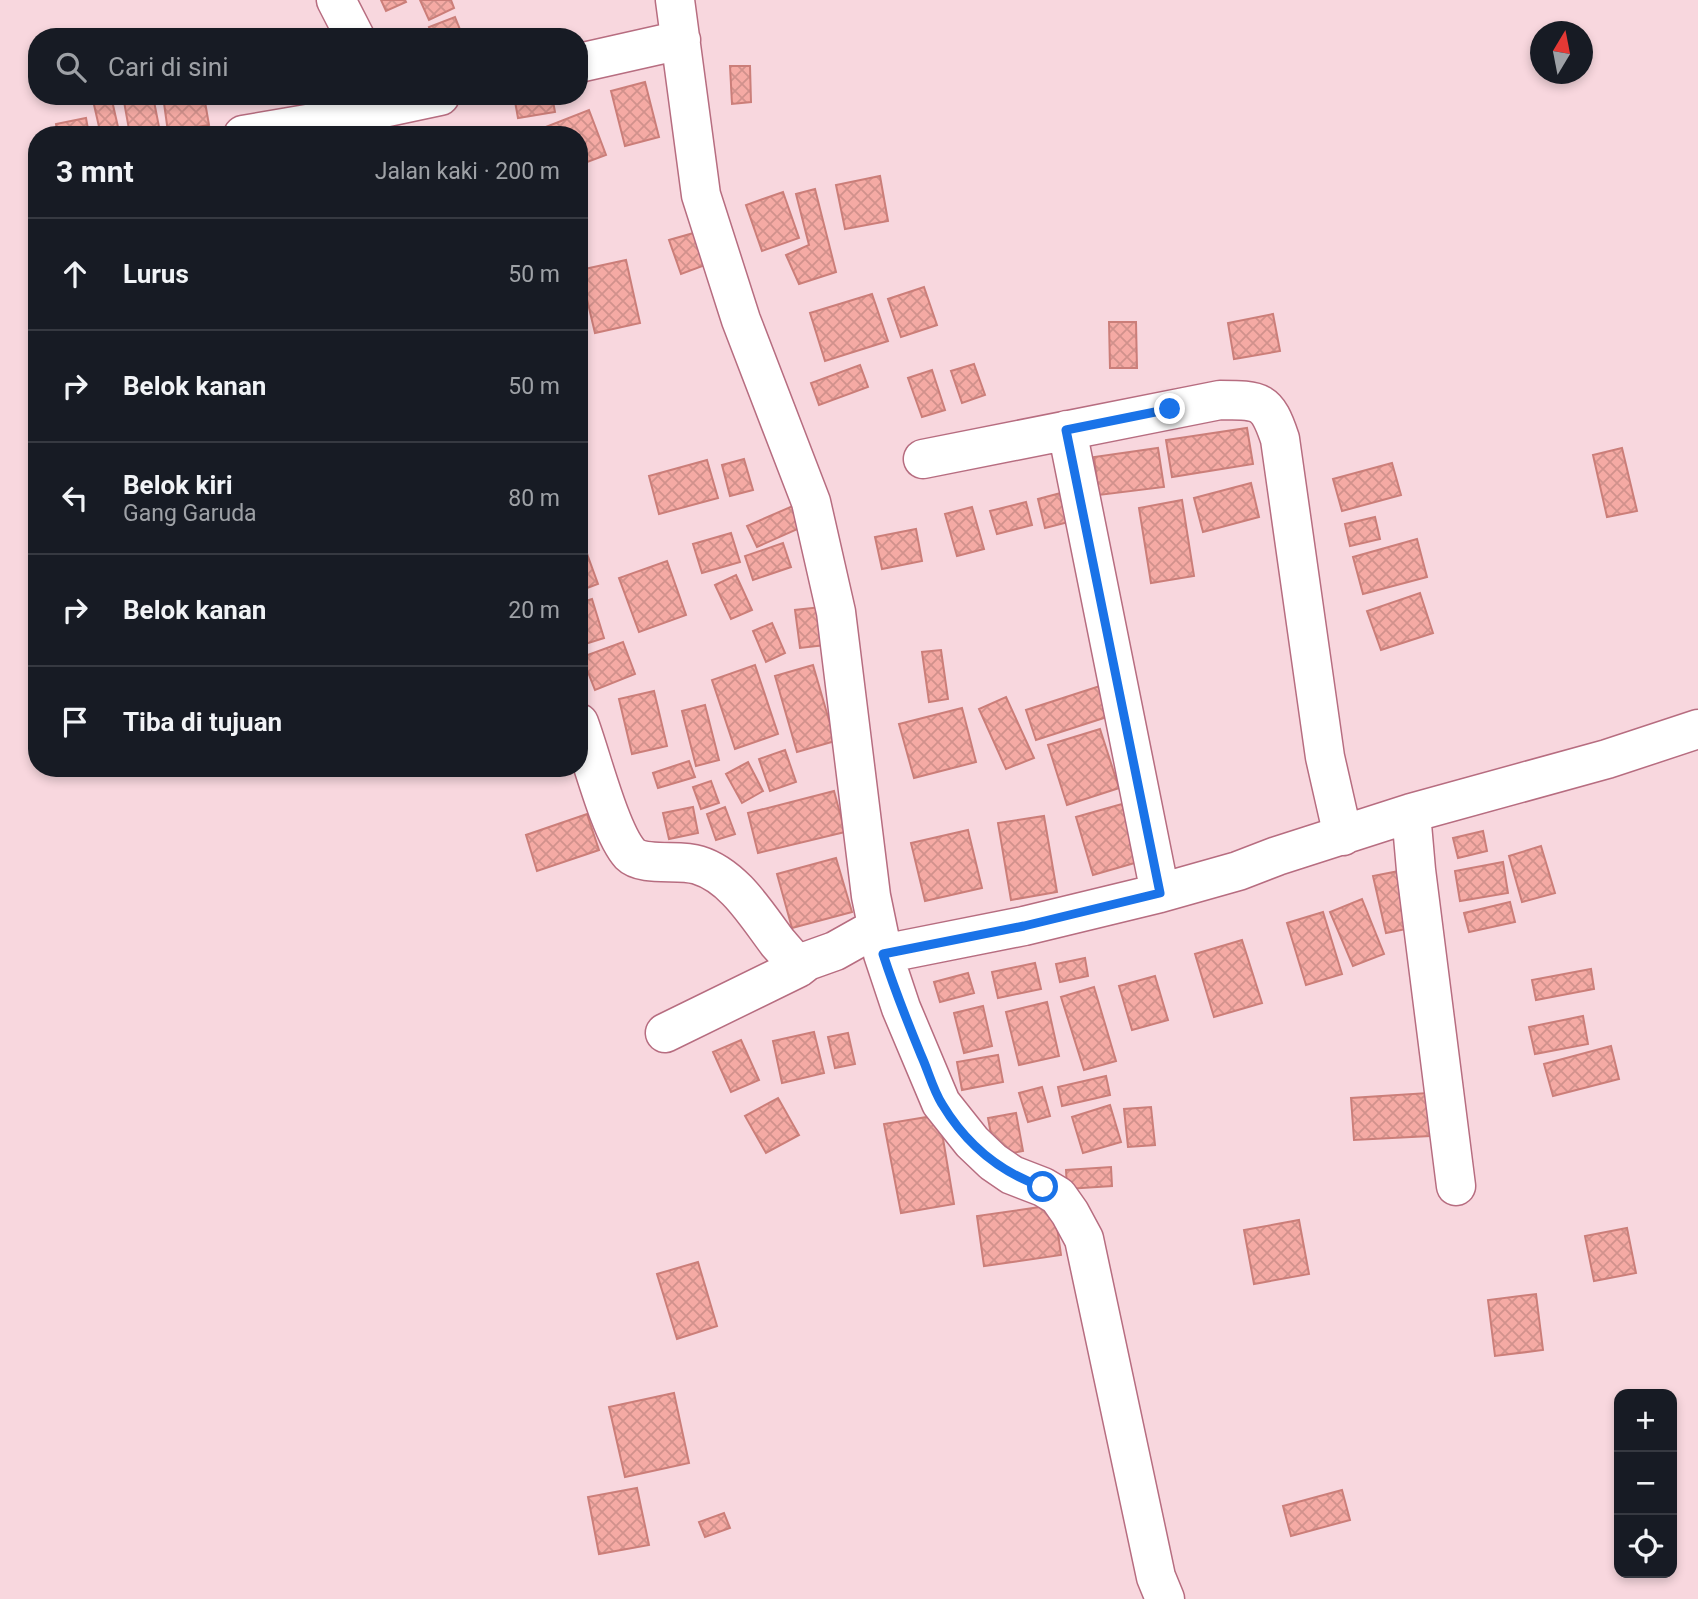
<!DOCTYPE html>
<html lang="id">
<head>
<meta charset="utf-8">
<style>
  :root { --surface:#171b24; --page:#242831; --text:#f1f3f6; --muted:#9ea1a6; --line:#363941 }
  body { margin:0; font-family:Roboto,sans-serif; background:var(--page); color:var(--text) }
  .controls { position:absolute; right:21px; bottom:21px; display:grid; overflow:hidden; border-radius:14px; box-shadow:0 4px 10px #0003 }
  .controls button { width:63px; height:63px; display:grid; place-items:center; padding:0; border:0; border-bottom:2px solid var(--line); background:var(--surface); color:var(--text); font:35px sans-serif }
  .compass { position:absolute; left:1530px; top:21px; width:63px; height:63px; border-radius:50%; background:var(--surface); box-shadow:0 4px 10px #0003; rotate:10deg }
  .stop { position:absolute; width:21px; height:21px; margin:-16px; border:5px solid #1a73e8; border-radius:50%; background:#fff }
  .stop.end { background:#1a73e8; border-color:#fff; box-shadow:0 2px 7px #0008 }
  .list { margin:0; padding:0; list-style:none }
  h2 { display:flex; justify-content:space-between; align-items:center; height:91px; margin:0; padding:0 28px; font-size:30px }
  h2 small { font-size:23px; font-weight:400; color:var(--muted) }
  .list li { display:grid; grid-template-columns:46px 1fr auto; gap:21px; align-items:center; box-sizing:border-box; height:112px; padding:0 28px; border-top:2px solid var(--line) }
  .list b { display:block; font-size:26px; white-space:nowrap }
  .list p { margin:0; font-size:23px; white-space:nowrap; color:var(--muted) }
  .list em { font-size:23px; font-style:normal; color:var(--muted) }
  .icon { flex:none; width:38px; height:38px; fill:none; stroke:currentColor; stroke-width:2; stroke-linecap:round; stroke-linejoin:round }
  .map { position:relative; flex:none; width:1698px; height:1599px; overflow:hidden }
  .search { position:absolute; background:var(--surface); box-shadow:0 4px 10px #0003; left:28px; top:28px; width:560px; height:77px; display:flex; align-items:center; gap:18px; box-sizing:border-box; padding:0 24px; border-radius:28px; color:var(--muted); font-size:26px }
  .panel { position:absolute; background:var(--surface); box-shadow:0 4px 10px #0003; left:28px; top:126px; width:560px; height:651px; border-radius:28px }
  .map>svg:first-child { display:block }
</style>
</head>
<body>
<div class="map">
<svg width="1698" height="1599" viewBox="0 0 1698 1599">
  <defs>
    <pattern id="building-cross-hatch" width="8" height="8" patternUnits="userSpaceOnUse" patternTransform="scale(1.75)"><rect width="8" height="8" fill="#f5aaa4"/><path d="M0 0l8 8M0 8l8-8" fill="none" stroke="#d1918c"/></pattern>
  </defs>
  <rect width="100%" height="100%" fill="#f8d7de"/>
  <path fill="url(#building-cross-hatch)" stroke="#cb7e79" stroke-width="2" d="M 381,0 L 405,0 L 406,2 L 386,11 Z
    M 420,0 L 451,0 L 454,8 L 429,20 Z
    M 455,17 L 463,37 L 433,37 L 429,27 Z
    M 730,66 L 750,66 L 751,102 L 732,104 Z
    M 645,82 L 659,137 L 625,146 L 611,91 Z
    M 92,96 L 111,96 L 118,127 L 100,131 Z
    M 123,96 L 153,96 L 160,132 L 130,135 Z
    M 163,96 L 204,96 L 209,125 L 168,132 Z
    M 514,96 L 552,96 L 555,112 L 518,118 Z
    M 589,110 L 606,155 L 579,165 L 579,135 L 546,135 L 543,128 Z
    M 86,118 L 89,135 L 58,135 L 56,124 Z
    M 880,176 L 888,221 L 845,229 L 836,185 Z
    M 815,189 L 836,272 L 799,284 L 786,255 L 809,245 L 796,194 Z
    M 783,192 L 799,238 L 762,251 L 746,205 Z
    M 697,232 L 708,264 L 681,274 L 669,240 Z
    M 626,260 L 640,323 L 595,333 L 580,270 Z
    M 924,287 L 937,325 L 901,337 L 888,299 Z
    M 872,294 L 888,341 L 825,361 L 810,313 Z
    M 1273,314 L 1280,351 L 1234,359 L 1228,323 Z
    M 1109,322 L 1136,322 L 1137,368 L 1110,368 Z
    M 974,364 L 985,395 L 962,403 L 951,371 Z
    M 860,365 L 868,387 L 819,405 L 811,383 Z
    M 932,370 L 945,410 L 922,417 L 908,378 Z
    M 1247,428 L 1253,464 L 1172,477 L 1166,440 Z
    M 1158,448 L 1164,487 L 1099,495 L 1094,457 Z
    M 1622,448 L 1637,511 L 1607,517 L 1593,455 Z
    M 744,459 L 753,490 L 730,496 L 722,465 Z
    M 707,460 L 718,498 L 659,514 L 649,476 Z
    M 1392,463 L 1401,495 L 1342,511 L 1333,479 Z
    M 1251,483 L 1259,517 L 1203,532 L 1194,498 Z
    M 1072,490 L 1080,519 L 1045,528 L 1038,499 Z
    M 1182,500 L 1194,576 L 1151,583 L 1139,508 Z
    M 802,502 L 811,523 L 757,547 L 747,526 Z
    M 1026,502 L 1032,525 L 997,534 L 990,511 Z
    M 972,507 L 984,549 L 957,556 L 945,514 Z
    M 1375,517 L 1380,539 L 1350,546 L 1345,524 Z
    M 916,529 L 922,561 L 882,569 L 875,537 Z
    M 731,533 L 740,562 L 702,573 L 693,544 Z
    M 1417,539 L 1427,577 L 1363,594 L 1353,557 Z
    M 783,543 L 791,567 L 753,580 L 745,556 Z
    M 586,551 L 598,584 L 579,591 L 579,553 Z
    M 667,561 L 686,615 L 639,632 L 619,578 Z
    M 736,575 L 752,610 L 731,619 L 715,585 Z
    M 1420,593 L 1433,633 L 1381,650 L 1367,611 Z
    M 592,599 L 604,638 L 579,646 L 579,603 Z
    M 821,607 L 825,645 L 800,648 L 795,610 Z
    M 772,623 L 785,653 L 766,662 L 753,631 Z
    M 623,642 L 635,674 L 595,690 L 582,657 Z
    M 941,650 L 948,699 L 929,702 L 922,652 Z
    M 755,665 L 778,734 L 735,749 L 712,680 Z
    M 813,665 L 835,741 L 797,752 L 775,676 Z
    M 1106,684 L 1116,714 L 1036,740 L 1026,710 Z
    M 654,691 L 667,746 L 632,754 L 619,699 Z
    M 1006,697 L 1034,758 L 1006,769 L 979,709 Z
    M 705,705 L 719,760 L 696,766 L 682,711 Z
    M 962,708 L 976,762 L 914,778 L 899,724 Z
    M 1100,729 L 1119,788 L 1067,805 L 1048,745 Z
    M 785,750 L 796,782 L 770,791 L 759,759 Z
    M 689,761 L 695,777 L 658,788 L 653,773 Z
    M 748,762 L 763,791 L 742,803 L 726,774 Z
    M 711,781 L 719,803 L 701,809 L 693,787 Z
    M 834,791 L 845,832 L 758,853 L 748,813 Z
    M 1122,804 L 1138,862 L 1093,875 L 1076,817 Z
    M 693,807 L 698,833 L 669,839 L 663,813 Z
    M 725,807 L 735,834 L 716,840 L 707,814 Z
    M 587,814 L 599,850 L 537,871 L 526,835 Z
    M 1044,816 L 1057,892 L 1011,900 L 998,823 Z
    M 968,830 L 982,888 L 925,901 L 911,843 Z
    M 1483,831 L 1487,851 L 1458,858 L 1453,838 Z
    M 1541,846 L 1555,893 L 1522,902 L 1509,856 Z
    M 836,858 L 852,912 L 792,928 L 777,874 Z
    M 1503,862 L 1508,893 L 1460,901 L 1455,871 Z
    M 1399,871 L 1411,928 L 1386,933 L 1373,876 Z
    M 1362,899 L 1384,954 L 1353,966 L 1330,912 Z
    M 1510,902 L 1515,922 L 1469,932 L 1464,913 Z
    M 1323,912 L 1342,974 L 1306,985 L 1287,923 Z
    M 1242,940 L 1262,1003 L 1214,1017 L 1195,954 Z
    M 1085,958 L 1088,976 L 1060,982 L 1056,964 Z
    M 1035,963 L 1041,989 L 998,998 L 992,972 Z
    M 1591,969 L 1594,989 L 1536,1000 L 1532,980 Z
    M 968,973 L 974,993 L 940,1002 L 934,982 Z
    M 1155,976 L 1168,1020 L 1132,1030 L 1119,986 Z
    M 1094,987 L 1116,1061 L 1084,1070 L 1061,997 Z
    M 1047,1002 L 1059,1056 L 1019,1065 L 1006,1012 Z
    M 983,1006 L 992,1046 L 964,1053 L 954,1013 Z
    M 1583,1016 L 1588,1044 L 1535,1054 L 1529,1027 Z
    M 814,1032 L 824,1073 L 782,1083 L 773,1041 Z
    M 848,1033 L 855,1064 L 835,1068 L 828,1037 Z
    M 741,1040 L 759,1080 L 731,1092 L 713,1052 Z
    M 1611,1046 L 1619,1079 L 1553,1096 L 1544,1064 Z
    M 998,1055 L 1003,1082 L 962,1090 L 957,1062 Z
    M 1106,1076 L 1110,1095 L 1062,1106 L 1058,1087 Z
    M 1042,1087 L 1050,1116 L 1028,1122 L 1019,1093 Z
    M 1428,1093 L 1430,1136 L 1354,1140 L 1351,1098 Z
    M 778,1098 L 799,1135 L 766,1153 L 745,1116 Z
    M 1110,1105 L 1121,1142 L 1083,1153 L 1072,1117 Z
    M 1151,1107 L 1155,1145 L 1128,1147 L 1124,1109 Z
    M 1016,1113 L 1023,1151 L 995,1156 L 988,1118 Z
    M 939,1115 L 954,1204 L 901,1213 L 884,1124 Z
    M 1111,1167 L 1112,1186 L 1067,1189 L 1066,1170 Z
    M 1054,1205 L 1061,1255 L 984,1266 L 977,1216 Z
    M 1299,1220 L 1309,1274 L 1254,1284 L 1244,1230 Z
    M 1627,1228 L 1636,1273 L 1594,1281 L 1585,1236 Z
    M 698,1262 L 717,1326 L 677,1339 L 657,1274 Z
    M 1536,1294 L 1543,1350 L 1495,1356 L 1488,1300 Z
    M 674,1393 L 689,1463 L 625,1477 L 609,1407 Z
    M 637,1488 L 649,1545 L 599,1554 L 588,1497 Z
    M 1342,1490 L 1350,1520 L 1291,1536 L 1283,1506 Z
    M 724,1513 L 730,1528 L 705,1537 L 699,1522 Z"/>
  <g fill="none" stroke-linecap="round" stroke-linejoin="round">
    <g stroke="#b76d80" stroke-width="41">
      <path id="minor" d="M 336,0 L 355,37
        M 675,0 L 701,195 L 741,320 L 811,502 L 836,612 L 871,896 L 883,954 L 901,1008 L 941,1103 L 972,1142 L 993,1162 L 1012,1175 L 1043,1187 L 1058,1196 L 1070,1213 L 1084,1239 L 1156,1577 L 1165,1599
        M 579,63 L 681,40
        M 243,135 L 313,123 L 440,96
        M 1067,430 L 1160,893
        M 923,459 L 1220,400 C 1261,400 1267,400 1280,439 L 1325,757 L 1343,836
        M 579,723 C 591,755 610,832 630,854 C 643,867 679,859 698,865 C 734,876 756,914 778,943 C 785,951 792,958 798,968 L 807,961 L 835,951 L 876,928
        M 1411,813 L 1416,870 L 1456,1186
        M 883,954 L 1024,926 L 1160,893 L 1238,871 L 1277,856 L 1411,813 L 1607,759 L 1698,729
        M 665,1033 L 798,968"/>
    </g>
    <use href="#minor" stroke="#fff" stroke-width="38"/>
  </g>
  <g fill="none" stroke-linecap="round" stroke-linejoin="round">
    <path stroke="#1a73e8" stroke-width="9" d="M 1043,1187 C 999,1172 966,1144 942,1104 C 933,1090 928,1070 921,1055 C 907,1021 894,988 883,954 L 1024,926 L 1160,893 L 1066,430 L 1170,409"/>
  </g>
</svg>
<div class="controls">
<button>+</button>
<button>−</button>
<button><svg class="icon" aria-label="locate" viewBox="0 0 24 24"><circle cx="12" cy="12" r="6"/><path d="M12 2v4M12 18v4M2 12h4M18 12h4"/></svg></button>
</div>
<svg class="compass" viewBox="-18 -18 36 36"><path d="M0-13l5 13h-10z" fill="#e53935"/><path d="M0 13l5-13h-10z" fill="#9ea1a6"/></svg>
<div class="stop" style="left:1043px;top:1187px"></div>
<div class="stop end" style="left:1170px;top:409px"></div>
<div class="search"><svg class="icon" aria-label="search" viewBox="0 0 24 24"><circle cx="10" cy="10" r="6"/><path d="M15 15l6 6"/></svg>Cari di sini</div>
<section class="panel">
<h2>3 mnt<small>Jalan kaki · 200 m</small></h2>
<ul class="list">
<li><svg class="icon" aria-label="ahead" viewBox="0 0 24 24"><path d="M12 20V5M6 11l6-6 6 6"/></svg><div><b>Lurus</b></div><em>50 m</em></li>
<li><svg class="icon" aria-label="right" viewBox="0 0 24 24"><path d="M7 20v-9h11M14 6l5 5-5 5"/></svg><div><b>Belok kanan</b></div><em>50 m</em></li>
<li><svg class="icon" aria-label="left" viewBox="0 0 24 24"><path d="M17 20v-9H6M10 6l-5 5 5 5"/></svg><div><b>Belok kiri</b><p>Gang Garuda</p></div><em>80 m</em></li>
<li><svg class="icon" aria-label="right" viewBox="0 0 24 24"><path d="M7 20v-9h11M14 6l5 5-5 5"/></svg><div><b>Belok kanan</b></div><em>20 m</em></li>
<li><svg class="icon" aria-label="arrive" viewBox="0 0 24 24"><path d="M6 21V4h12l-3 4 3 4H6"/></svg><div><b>Tiba di tujuan</b></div></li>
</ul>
</section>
</div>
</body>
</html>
